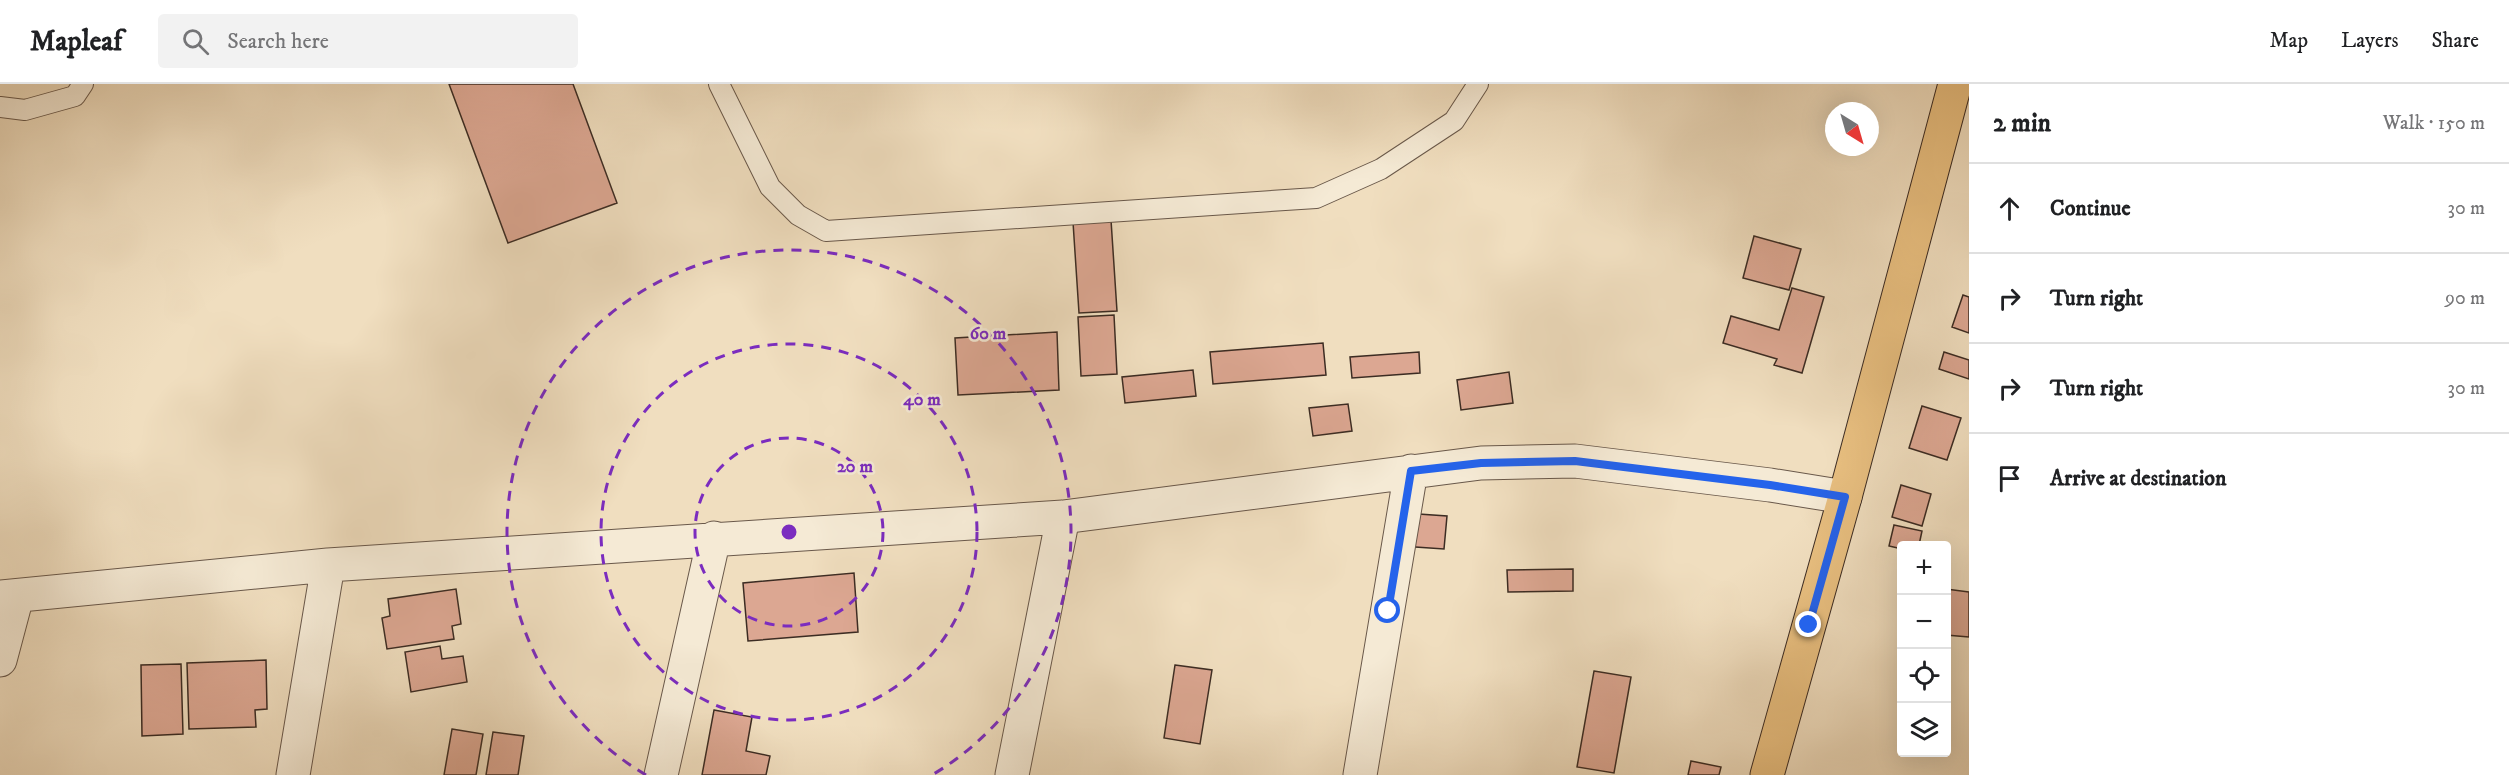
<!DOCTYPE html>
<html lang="en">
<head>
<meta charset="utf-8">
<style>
  :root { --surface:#fff; --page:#f2f2f2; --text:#202124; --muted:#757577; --line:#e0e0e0 }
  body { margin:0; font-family:"IM FELL DW Pica",serif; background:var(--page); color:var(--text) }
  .controls { position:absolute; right:18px; bottom:18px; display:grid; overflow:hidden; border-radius:6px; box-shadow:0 6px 24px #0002 }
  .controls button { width:54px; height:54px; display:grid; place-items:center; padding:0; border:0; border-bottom:2px solid var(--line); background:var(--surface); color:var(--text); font:30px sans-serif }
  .compass { position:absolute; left:1825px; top:18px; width:54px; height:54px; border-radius:50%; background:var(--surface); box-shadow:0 6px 24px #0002; rotate:143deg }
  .stop { position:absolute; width:18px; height:18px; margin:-14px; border:4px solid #2563eb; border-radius:50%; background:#fff }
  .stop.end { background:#2563eb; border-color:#fff; box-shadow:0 2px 6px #0008 }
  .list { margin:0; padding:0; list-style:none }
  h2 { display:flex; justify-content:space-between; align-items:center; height:78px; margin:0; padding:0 24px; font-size:26px }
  h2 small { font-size:20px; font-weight:400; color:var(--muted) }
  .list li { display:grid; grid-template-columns:39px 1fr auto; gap:18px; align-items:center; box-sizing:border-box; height:90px; padding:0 24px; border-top:2px solid var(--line) }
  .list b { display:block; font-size:22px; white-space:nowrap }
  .list em { font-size:20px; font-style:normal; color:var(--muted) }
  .icon { flex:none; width:33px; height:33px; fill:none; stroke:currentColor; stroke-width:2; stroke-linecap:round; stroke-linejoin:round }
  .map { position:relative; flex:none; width:1969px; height:691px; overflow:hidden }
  header { display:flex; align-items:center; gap:36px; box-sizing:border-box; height:84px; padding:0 30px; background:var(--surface); border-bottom:2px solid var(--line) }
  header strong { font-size:28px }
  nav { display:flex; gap:33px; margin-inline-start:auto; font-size:21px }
  .search { width:420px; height:54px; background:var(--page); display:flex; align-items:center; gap:15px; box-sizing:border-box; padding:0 21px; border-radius:6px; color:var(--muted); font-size:22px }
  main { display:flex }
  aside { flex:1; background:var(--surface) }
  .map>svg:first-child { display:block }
</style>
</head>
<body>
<header>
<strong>Mapleaf</strong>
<div class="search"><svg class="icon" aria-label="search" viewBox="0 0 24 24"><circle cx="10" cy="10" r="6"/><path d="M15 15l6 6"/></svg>Search here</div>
<nav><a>Map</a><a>Layers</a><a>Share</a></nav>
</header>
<main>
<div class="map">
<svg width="1969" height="691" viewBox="0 0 1969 691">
  <rect width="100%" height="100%" fill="#f0debf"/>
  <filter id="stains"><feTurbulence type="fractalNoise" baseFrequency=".00333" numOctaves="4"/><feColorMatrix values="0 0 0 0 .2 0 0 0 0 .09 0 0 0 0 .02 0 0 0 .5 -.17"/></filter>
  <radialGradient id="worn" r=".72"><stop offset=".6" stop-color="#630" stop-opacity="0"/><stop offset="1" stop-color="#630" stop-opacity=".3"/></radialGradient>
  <path fill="#dca792" stroke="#3c2c23" stroke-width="1.5" d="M 449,0 L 573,0 L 617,119 L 508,159 Z
    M 1111,136 L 1117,227 L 1079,229 L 1073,138 Z
    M 1754,152 L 1801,165 L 1789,206 L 1743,194 Z
    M 1792,204 L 1824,213 L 1802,289 L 1774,281 L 1777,275 L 1723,259 L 1731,232 L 1779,246 Z
    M 1963,211 L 1969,213 L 1969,249 L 1952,243 Z
    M 1114,231 L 1117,290 L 1081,292 L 1078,233 Z
    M 1057,248 L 1059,306 L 958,311 L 955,254 Z
    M 1323,259 L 1326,291 L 1213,300 L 1210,268 Z
    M 1419,268 L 1420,289 L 1352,294 L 1350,273 Z
    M 1944,268 L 1969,276 L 1969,295 L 1939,285 Z
    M 1193,286 L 1196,312 L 1125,319 L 1122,293 Z
    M 1509,288 L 1513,319 L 1461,326 L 1457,296 Z
    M 1348,320 L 1352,347 L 1313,352 L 1309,324 Z
    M 1922,322 L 1961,334 L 1947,376 L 1909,364 Z
    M 1901,401 L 1931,410 L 1922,442 L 1892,433 Z
    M 1404,429 L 1447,432 L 1444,465 L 1401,462 Z
    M 1894,441 L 1922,447 L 1919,461 L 1902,461 L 1902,465 L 1889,462 Z
    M 1573,485 L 1573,507 L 1508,508 L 1507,486 Z
    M 854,489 L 858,548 L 748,557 L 743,499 Z
    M 456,505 L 461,540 L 452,542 L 454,555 L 387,565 L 382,534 L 390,532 L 388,515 Z
    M 1946,505 L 1969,508 L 1969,553 L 1946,551 Z
    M 440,562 L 442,575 L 463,572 L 467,598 L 411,608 L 405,568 Z
    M 266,576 L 267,625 L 255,626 L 256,643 L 189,645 L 187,579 Z
    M 181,580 L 183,650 L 142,652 L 141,581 Z
    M 1175,581 L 1212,586 L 1200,660 L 1164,654 Z
    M 1594,587 L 1631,593 L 1614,689 L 1577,683 Z
    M 714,626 L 752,633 L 746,667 L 770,672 L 766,691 L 702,691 Z
    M 452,645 L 483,650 L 476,691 L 444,691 Z
    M 493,648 L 524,652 L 518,691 L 486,691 Z
    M 1691,677 L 1721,683 L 1719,691 L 1688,691 Z"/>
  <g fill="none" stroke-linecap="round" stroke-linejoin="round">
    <g stroke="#69584a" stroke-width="22">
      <path id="lane" d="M 719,0 L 770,103 L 798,131 L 826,147 L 1316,114 L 1381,85 L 1454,37 L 1478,0
        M 0,23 L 25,26 L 75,12 L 83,0"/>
    </g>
    <g stroke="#69584a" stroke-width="35">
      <path id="street" d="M 0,513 L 328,481 L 1063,433 L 1481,379 L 1575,377 L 1770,401 L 1845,413
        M 0,576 L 17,512
        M 293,691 L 328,481
        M 661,691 L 714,454
        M 1012,691 L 1063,433
        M 1360,691 L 1411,387"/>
    </g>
    <g stroke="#3c2c23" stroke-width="35">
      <path id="primary" d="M 1767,691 L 1845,413 L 1955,0"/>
    </g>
    <use href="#lane" stroke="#f5ead5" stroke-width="20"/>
    <use href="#street" stroke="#f5ead5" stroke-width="33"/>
    <use href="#primary" stroke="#e8bf80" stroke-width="33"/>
  </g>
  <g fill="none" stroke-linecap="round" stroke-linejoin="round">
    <path stroke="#2563eb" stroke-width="8" d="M 1388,527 L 1411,387 L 1481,379 L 1575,377 L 1770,401 L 1845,413 L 1809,541"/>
  </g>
  <g fill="none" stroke="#7b2cbf" stroke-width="3" stroke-dasharray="10 8">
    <circle cx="789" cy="448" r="94"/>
    <circle cx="789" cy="448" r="188"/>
    <path d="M646 691A282 282 0 1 1 932 691"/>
  </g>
  <circle cx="789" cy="448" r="9" fill="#7b2cbf" stroke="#f5ead5" stroke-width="3"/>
  <g font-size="18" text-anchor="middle" font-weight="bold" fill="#7b2cbf" stroke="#f5ead5" stroke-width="5" stroke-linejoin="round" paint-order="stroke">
    <text x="988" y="255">60 m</text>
    <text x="922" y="321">40 m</text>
    <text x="855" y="388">20 m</text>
  </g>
  <rect width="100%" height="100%" filter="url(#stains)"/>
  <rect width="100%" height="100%" fill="url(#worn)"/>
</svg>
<div class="controls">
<button>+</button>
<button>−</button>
<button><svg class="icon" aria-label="locate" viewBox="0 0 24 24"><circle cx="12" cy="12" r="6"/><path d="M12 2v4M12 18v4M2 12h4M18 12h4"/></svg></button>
<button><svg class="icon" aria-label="layers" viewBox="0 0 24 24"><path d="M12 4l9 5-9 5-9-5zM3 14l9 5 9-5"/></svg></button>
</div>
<svg class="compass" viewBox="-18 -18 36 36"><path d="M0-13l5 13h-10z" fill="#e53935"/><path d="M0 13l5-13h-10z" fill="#757577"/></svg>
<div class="stop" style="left:1388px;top:527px"></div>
<div class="stop end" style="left:1809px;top:541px"></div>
</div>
<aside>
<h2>2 min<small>Walk · 150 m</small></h2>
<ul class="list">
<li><svg class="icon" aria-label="ahead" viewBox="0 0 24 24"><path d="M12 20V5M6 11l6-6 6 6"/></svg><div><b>Continue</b></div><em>30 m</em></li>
<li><svg class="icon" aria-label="right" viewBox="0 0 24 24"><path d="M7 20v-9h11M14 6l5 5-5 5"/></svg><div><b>Turn right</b></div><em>90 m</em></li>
<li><svg class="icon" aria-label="right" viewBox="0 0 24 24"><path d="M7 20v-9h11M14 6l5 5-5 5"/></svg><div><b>Turn right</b></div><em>30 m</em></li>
<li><svg class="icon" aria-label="arrive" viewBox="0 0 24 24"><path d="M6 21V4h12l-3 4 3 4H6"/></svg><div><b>Arrive at destination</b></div></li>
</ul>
</aside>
</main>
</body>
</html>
